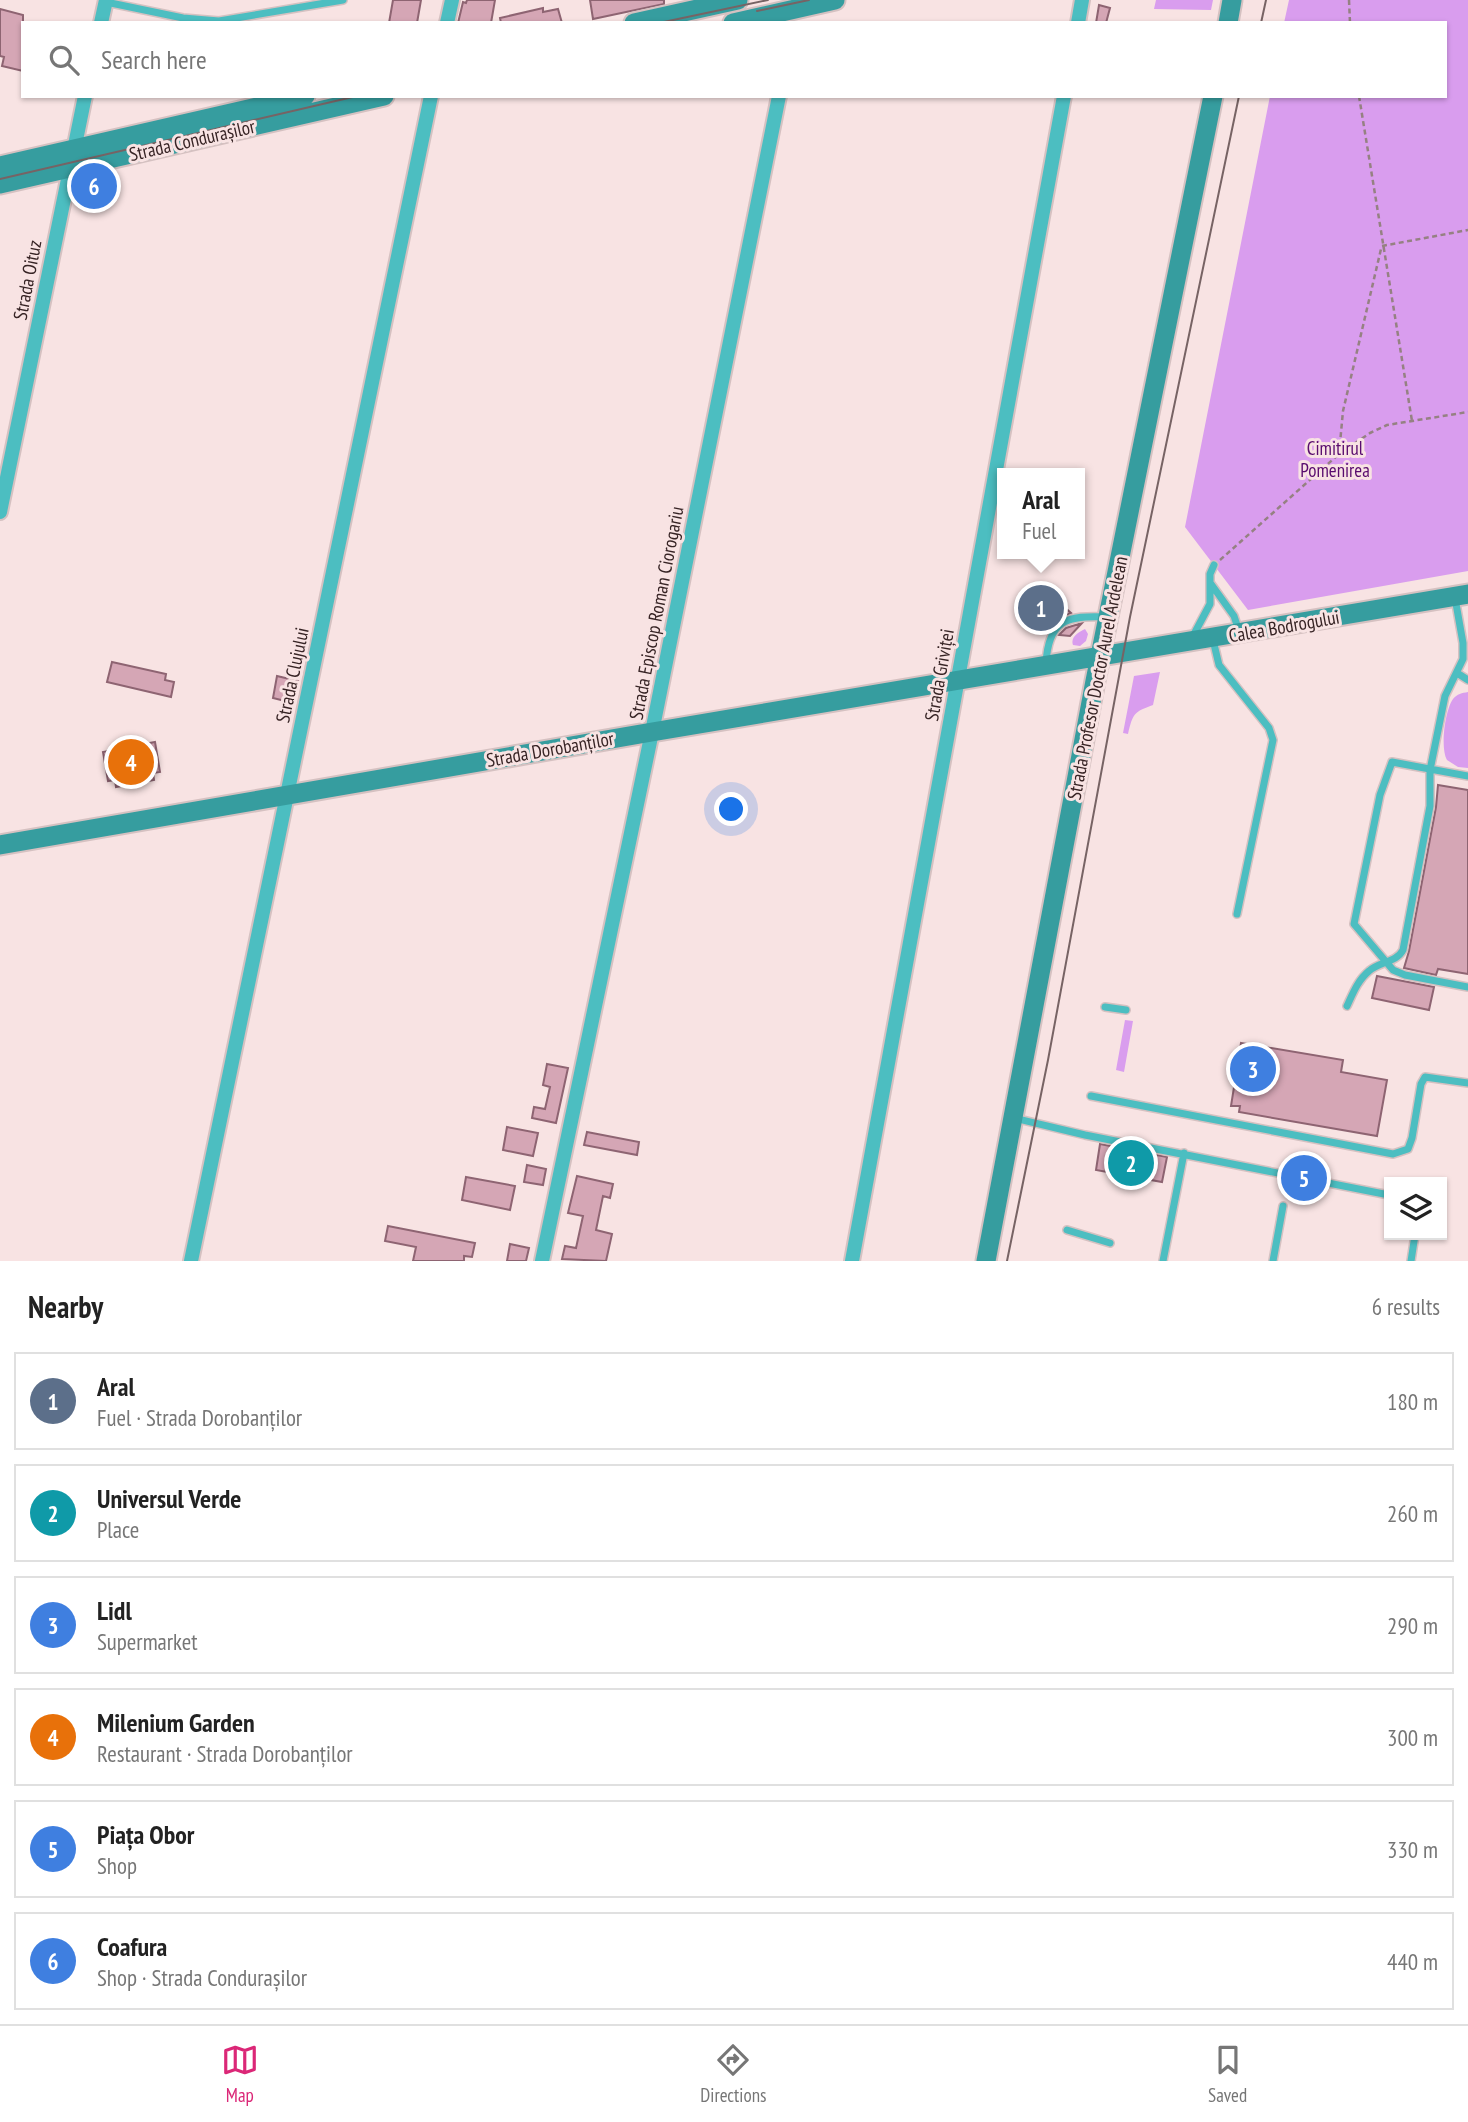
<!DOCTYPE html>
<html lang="en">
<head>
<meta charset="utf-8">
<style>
  :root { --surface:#fff; --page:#f2f2f2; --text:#222; --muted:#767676; --line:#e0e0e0; --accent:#db2777 }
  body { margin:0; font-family:"PT Sans Narrow",sans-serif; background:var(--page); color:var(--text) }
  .controls { position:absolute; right:21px; bottom:21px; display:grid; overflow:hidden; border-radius:0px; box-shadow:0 2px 5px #0004 }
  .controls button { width:63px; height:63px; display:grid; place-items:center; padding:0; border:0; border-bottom:2px solid var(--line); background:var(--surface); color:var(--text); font:35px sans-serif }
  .you { position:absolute; left:732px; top:810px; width:24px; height:24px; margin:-18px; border:5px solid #fff; border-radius:50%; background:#1a73e8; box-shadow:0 0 0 10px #1a73e833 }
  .badge { display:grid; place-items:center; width:46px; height:46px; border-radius:50%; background:var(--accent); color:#fff; font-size:23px; font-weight:700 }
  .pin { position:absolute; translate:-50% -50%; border:4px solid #fff; box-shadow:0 2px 7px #0006 }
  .popup { position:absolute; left:997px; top:468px; width:88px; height:91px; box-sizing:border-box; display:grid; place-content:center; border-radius:0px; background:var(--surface); filter:drop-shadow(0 2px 5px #0005); font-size:23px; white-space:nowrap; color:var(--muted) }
  .popup b { font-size:26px; color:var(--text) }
  .popup::after { content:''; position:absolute; left:50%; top:100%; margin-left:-14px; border:14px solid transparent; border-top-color:var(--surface) }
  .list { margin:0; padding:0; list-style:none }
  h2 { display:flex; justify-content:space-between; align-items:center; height:91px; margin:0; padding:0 28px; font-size:30px }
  h2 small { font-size:23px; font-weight:400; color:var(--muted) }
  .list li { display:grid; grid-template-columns:46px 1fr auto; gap:21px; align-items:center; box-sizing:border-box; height:98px; margin:0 14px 14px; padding:0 14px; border:2px solid var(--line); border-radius:0px }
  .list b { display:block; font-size:26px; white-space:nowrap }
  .list p { margin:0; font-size:23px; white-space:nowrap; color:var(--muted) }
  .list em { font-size:23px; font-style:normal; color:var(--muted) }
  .icon { flex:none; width:38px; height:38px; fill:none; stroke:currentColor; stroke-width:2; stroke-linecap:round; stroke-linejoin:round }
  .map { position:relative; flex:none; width:1468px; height:1261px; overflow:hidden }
  .search { position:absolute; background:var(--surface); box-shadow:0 2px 5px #0004; left:21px; right:21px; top:21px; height:77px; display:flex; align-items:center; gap:18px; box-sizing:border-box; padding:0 24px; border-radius:0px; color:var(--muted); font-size:26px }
  .sheet { height:763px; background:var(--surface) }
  nav { display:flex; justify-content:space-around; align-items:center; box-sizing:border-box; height:98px; border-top:2px solid var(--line); background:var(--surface); font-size:19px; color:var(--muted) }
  nav a { display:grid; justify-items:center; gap:4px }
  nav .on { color:var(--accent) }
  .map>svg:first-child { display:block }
</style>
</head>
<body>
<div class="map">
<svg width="1468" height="1261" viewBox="0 0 1468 1261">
  <rect width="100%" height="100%" fill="#f8e3e3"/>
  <path fill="#d99dee" d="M 1156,0 L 1213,0 L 1211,10 L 1154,9 Z
    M 1289,0 L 1468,0 L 1468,571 L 1248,610 L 1185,527 L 1270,96 L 1445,96 L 1445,23 L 1284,23 Z
    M 1085,629 L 1088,634 L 1086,641 L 1080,646 L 1073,645 C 1070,637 1079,632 1085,629 Z
    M 1160,672 L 1153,705 C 1134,712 1133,713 1128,734 L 1123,733 L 1134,676 Z
    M 1468,692 L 1468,768 L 1458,767 L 1447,760 C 1440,748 1445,710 1453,699 C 1457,694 1462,693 1468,692 Z
    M 1125,1020 L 1133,1021 L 1124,1072 L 1116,1070 Z"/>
  <path fill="#d5a6b5" stroke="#8e6472" stroke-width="2" d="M 393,0 L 421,0 L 417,23 L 389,23 Z
    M 467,0 L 495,0 L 491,23 L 458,23 L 463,2 L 466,3 Z
    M 590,0 L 664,0 L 664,4 L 593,19 Z
    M 1099,5 L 1110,8 L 1106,23 L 1096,23 Z
    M 543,8 L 543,12 L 558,9 L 562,23 L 501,23 L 500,18 Z
    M 0,9 L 23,15 L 23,71 L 2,66 L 4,57 L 0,56 Z
    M 1035,595 L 1055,595 L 1055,599 L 1071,613 L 1058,618 L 1050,628 L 1039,617 L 1035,616 Z
    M 1082,623 L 1070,636 L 1059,635 L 1066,628 Z
    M 112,662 L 166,674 L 165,680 L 174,682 L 171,697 L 107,682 Z
    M 277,676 L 298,681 L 293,703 L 273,698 Z
    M 155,742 L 160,772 L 153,773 L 154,780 L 116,787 L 115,780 L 108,781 L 103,752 Z
    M 1438,785 L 1468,790 L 1468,974 L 1438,969 L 1436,975 L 1404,968 L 1409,951 L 1436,807 Z
    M 1377,976 L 1434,987 L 1429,1010 L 1372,998 Z
    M 1241,1043 L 1343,1060 L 1341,1072 L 1387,1080 L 1377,1136 L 1239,1112 L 1240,1106 L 1231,1106 Z
    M 547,1064 L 568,1068 L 556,1123 L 532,1118 L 534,1107 L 545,1109 L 550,1087 L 543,1085 Z
    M 507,1127 L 538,1133 L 533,1156 L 503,1150 Z
    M 587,1132 L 639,1142 L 637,1155 L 584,1145 Z
    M 1100,1144 L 1167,1157 L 1162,1182 L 1096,1170 Z
    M 527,1165 L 546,1169 L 543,1185 L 524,1182 Z
    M 577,1176 L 613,1184 L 610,1198 L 603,1196 L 596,1230 L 612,1234 L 606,1261 L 562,1259 L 565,1246 L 576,1248 L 583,1216 L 568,1213 Z
    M 466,1177 L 515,1186 L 510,1210 L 462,1200 Z
    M 388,1226 L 475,1243 L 472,1257 L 464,1256 L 464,1261 L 413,1261 L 416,1247 L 385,1241 Z
    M 510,1244 L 529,1248 L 526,1261 L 507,1261 Z"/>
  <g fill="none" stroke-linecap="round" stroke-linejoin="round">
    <g stroke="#d5c1c1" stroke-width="10">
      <path id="service" d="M 106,2 L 183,18 L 219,21 L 343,0
        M 1211,584 L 1234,616 L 1239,631
        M 1193,636 L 1210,604 L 1210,574 L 1214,565
        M 1213,640 L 1219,665 L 1269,728 L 1273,740 L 1237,914
        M 1046,664 C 1048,620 1067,615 1107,617
        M 1457,673 L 1468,680
        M 1468,776 L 1392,762 L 1380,795 L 1354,924 L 1393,970 L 1405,975 L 1468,987
        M 1347,1006 C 1353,993 1358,980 1369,971 C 1379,962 1397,962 1403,950 L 1430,806 L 1430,770 L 1445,696 L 1463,659 L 1463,643 L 1455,598
        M 1105,1007 L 1126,1010
        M 1091,1096 L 1393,1154 L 1408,1149 L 1412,1138 L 1421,1084 L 1425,1077 L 1468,1083
        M 1014,1118 L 1085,1135 L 1389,1195
        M 1067,1230 L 1110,1243
        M 1163,1261 L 1184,1153
        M 1273,1261 L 1283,1206
        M 1411,1261 L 1415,1235"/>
    </g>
    <g stroke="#d5c1c1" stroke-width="18">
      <path id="minor" d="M 101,23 L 106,0
        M 447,23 L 452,0
        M 1078,23 L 1082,0
        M 0,512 L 85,96
        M 191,1261 L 431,96
        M 542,1261 L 652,732 L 779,96
        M 852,1261 L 1064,96"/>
    </g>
    <g stroke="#d5c1c1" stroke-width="23">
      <path id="secondary" d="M 634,23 L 738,0
        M 733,23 L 835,0
        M 1228,23 L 1232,0
        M 0,166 L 305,96
        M 0,184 L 384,96
        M 0,845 L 652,732 L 1468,594
        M 986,1261 L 1095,681 L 1213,96"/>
    </g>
    <path stroke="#958182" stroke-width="2.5" stroke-dasharray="5 3.5" stroke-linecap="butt" d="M 1349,0 L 1350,23
      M 1359,96 L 1412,421
      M 1382,246 L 1468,230
      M 1339,454 L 1343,411 L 1381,249
      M 1220,560 L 1339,454 L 1370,433 L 1387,425 L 1468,412"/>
    <use href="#service" stroke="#4cbec1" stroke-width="7"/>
    <use href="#minor" stroke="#4cbec1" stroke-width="14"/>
    <use href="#secondary" stroke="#369d9f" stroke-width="19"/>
    <path stroke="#776364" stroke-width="2" d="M 757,11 L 809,0
      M 659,23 L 768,0
      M 1261,23 L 1266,0
      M 0,179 L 357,96
      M 1007,1261 L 1048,1060 L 1130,617 L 1239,96"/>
  </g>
  <g text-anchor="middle" stroke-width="6" stroke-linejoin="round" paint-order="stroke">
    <g font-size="19" fill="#372425" stroke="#f8e3e3">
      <text transform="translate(192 140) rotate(-13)" y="7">Strada Condurașilor</text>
      <text transform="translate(27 280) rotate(-79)" y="7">Strada Oituz</text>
      <text transform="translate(656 613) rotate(-79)" y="7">Strada Episcop Roman Ciorogariu</text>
      <text transform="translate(1284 626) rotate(-10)" y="7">Calea Bodrogului</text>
      <text transform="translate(292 675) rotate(-78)" y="7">Strada Clujului</text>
      <text transform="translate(939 675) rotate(-80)" y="7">Strada Griviței</text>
      <text transform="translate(1097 678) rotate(-79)" y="7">Strada Profesor Doctor Aurel Ardelean</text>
      <text transform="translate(550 749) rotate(-10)" y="7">Strada Dorobanților</text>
    </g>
    <g font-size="19" fill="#590c6e" stroke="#f8e3e3">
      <text x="1335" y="455">Cimitirul<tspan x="1335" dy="22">Pomenirea</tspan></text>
    </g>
  </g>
</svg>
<div class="controls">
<button><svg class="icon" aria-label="layers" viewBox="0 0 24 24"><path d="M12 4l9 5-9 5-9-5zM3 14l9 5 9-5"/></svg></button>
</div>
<div class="you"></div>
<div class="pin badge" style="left:1041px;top:608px;background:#5c6f8a">1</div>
<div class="popup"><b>Aral</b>Fuel</div>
<div class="pin badge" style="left:1131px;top:1163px;background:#0f9aa8">2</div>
<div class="pin badge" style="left:1253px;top:1069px;background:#3f7fe0">3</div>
<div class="pin badge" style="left:131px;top:762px;background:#e8710a">4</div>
<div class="pin badge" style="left:1304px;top:1178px;background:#3f7fe0">5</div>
<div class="pin badge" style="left:94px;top:186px;background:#3f7fe0">6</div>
<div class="search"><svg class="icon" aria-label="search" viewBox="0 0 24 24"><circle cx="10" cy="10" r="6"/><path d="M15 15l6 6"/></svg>Search here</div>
</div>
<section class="sheet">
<h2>Nearby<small>6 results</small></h2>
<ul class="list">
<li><span class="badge" style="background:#5c6f8a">1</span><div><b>Aral</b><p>Fuel · Strada Dorobanților</p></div><em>180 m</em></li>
<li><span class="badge" style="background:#0f9aa8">2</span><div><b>Universul Verde</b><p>Place</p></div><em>260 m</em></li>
<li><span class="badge" style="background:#3f7fe0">3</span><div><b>Lidl</b><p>Supermarket</p></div><em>290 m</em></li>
<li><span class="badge" style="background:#e8710a">4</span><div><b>Milenium Garden</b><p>Restaurant · Strada Dorobanților</p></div><em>300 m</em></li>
<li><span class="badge" style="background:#3f7fe0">5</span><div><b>Piața Obor</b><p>Shop</p></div><em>330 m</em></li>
<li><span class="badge" style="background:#3f7fe0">6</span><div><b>Coafura</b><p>Shop · Strada Condurașilor</p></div><em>440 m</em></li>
</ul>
</section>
<nav>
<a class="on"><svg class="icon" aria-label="map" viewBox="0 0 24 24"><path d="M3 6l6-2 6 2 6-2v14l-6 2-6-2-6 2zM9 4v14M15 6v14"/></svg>Map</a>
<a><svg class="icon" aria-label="directions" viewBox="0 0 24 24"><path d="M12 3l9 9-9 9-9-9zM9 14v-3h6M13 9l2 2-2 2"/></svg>Directions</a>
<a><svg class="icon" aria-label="saved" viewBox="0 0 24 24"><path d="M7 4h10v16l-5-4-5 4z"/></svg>Saved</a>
</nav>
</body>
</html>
